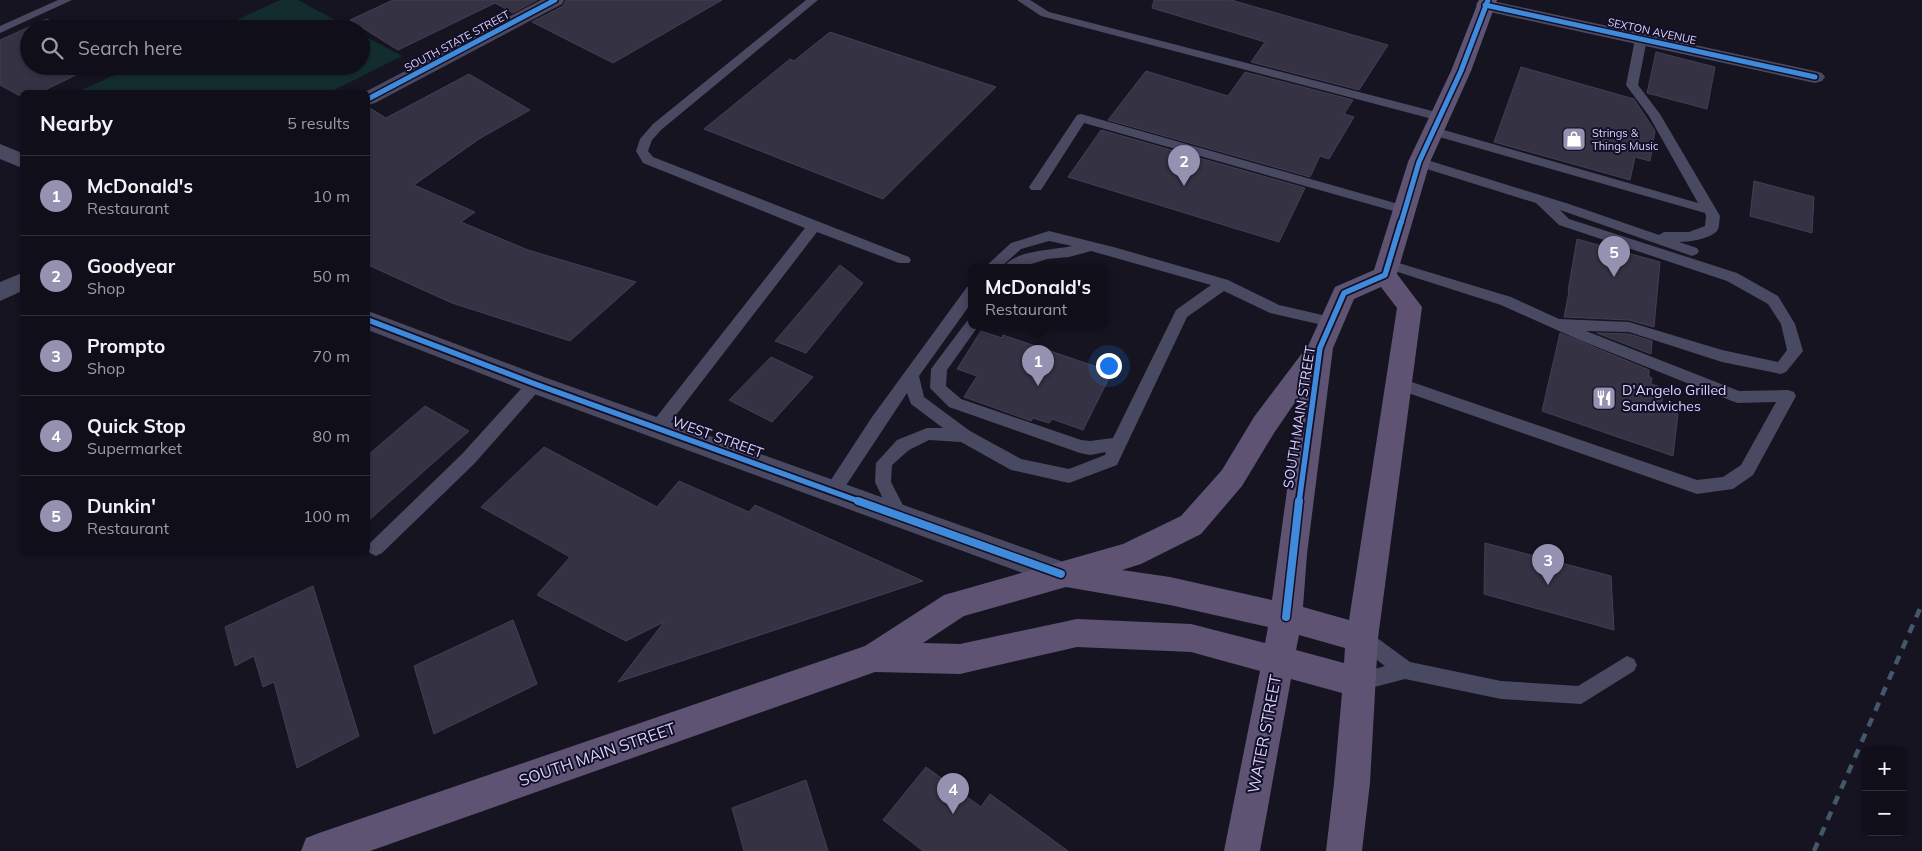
<!DOCTYPE html>
<html lang="en">
<head>
<meta charset="utf-8">
<style>
  :root { --surface:#100f19; --page:#1e1d26; --text:#f1f3f6; --muted:#9c9ca2; --line:#302f38; --accent:#9591b1 }
  body { margin:0; font-family:Mulish,sans-serif; background:var(--page); color:var(--text) }
  .controls { position:absolute; right:15px; bottom:15px; display:grid; overflow:hidden; border-radius:8px; box-shadow:0 1px 4px #0004 }
  .controls button { width:45px; height:45px; display:grid; place-items:center; padding:0; border:0; border-bottom:1px solid var(--line); background:var(--surface); color:var(--text); font:25px sans-serif }
  .you { position:absolute; left:1108px; top:365px; width:18px; height:18px; margin:-12px; border:4px solid #fff; border-radius:50%; background:#1a73e8; box-shadow:0 0 0 8px #1a73e833 }
  .badge { display:grid; place-items:center; width:32px; height:32px; border-radius:50%; background:var(--accent); color:#fff; font-size:16px; font-weight:700 }
  .pin { position:absolute; translate:-50% -41px; filter:drop-shadow(0 1px 2px #0008) }
  .pin::after { content:''; position:absolute; top:26px; width:18px; height:15px; background:inherit; clip-path:polygon(0 0,100% 0,50% 100%) }
  .popup { position:absolute; left:968px; top:264px; width:140px; height:65px; box-sizing:border-box; display:grid; place-content:center; border-radius:8px; background:var(--surface); filter:drop-shadow(0 1px 4px #0005); font-size:16px; white-space:nowrap; color:var(--muted) }
  .popup b { font-size:19px; color:var(--text) }
  .popup::after { content:''; position:absolute; left:50%; top:100%; margin-left:-10px; border:10px solid transparent; border-top-color:var(--surface) }
  .list { margin:0; padding:0; list-style:none }
  h2 { display:flex; justify-content:space-between; align-items:center; height:65px; margin:0; padding:0 20px; font-size:21px }
  h2 small { font-size:16px; font-weight:400; color:var(--muted) }
  .list li { display:grid; grid-template-columns:32px 1fr auto; gap:15px; align-items:center; box-sizing:border-box; height:80px; padding:0 20px; border-top:1px solid var(--line) }
  .list b { display:block; font-size:19px; white-space:nowrap }
  .list p { margin:0; font-size:16px; white-space:nowrap; color:var(--muted) }
  .list em { font-size:16px; font-style:normal; color:var(--muted) }
  .icon { flex:none; width:28px; height:28px; fill:none; stroke:currentColor; stroke-width:2; stroke-linecap:round; stroke-linejoin:round }
  .map { position:relative; flex:none; width:1922px; height:851px; overflow:hidden }
  .search { position:absolute; background:var(--surface); box-shadow:0 1px 4px #0004; left:20px; top:20px; width:350px; height:55px; display:flex; align-items:center; gap:12px; box-sizing:border-box; padding:0 18px; border-radius:28px; color:var(--muted); font-size:19px }
  .panel { position:absolute; background:var(--surface); box-shadow:0 1px 4px #0004; left:20px; top:90px; width:350px; height:465px; border-radius:8px }
  .map>svg:first-child { display:block }
</style>
</head>
<body>
<div class="map">
<svg width="1922" height="851" viewBox="0 0 1922 851">
  <rect width="100%" height="100%" fill="#161421"/>
  <path fill="#132c2d" d="M 280,0 L 298,0 L 352,29 L 217,29 Z
    M 361,34 L 402,56 L 330,92 L 77,92 L 135,66 L 361,66 Z"/>
  <path fill="#343243" stroke="#433f54" d="M 393,0 L 537,0 L 513,13 L 495,3 L 398,50 L 350,20 Z
    M 566,0 L 722,0 L 613,63 L 532,22 L 563,6 Z
    M 1154,0 L 1231,0 L 1388,45 L 1359,90 L 1251,62 L 1265,42 L 1152,8 Z
    M 47,19 L 65,29 L 29,29 L 28,66 L 94,66 L 41,92 L 22,92 L 22,97 L 0,85 L 0,40 Z
    M 830,32 L 996,87 L 883,199 L 704,129 L 790,59 L 794,61 Z
    M 1656,52 L 1715,67 L 1707,109 L 1647,93 Z
    M 1521,67 L 1634,99 L 1655,131 L 1650,161 L 1635,157 L 1630,180 L 1494,142 Z
    M 1146,71 L 1228,96 L 1245,72 L 1353,100 L 1344,114 L 1354,117 L 1329,159 L 1320,156 L 1310,177 L 1108,120 Z
    M 469,74 L 530,110 L 479,139 L 414,185 L 475,212 L 461,222 L 528,250 L 636,282 L 570,341 L 452,303 L 368,265 L 368,107 L 386,118 Z
    M 1101,130 L 1305,188 L 1279,242 L 1068,177 Z
    M 1754,181 L 1814,197 L 1812,233 L 1750,216 Z
    M 1577,239 L 1660,262 L 1654,327 L 1629,320 L 1564,317 L 1569,292 L 1568,291 Z
    M 840,265 L 863,283 L 806,353 L 775,341 Z
    M 981,331 L 1002,338 L 1003,335 L 1112,372 L 1083,430 L 1052,419 L 1049,423 L 1033,418 L 1031,421 L 964,397 L 977,376 L 957,369 Z
    M 1560,333 L 1649,370 L 1649,377 L 1652,378 L 1651,384 L 1664,388 L 1661,408 L 1678,414 L 1673,456 L 1542,411 Z
    M 1597,333 L 1629,334 L 1652,341 L 1651,354 Z
    M 771,357 L 813,377 L 772,422 L 729,400 Z
    M 425,406 L 469,431 L 368,521 L 368,455 Z
    M 544,447 L 657,507 L 679,481 L 749,512 L 755,505 L 923,581 L 618,682 L 664,622 L 626,641 L 537,595 L 570,557 L 481,507 Z
    M 1485,543 L 1611,576 L 1614,630 L 1484,594 Z
    M 313,586 L 359,736 L 297,768 L 274,682 L 263,687 L 254,656 L 235,666 L 225,627 Z
    M 513,620 L 537,684 L 434,734 L 414,666 Z
    M 926,767 L 981,807 L 990,794 L 1068,851 L 923,851 L 883,820 Z
    M 806,780 L 828,851 L 744,851 L 732,808 Z"/>
  <g fill="none" stroke-linecap="round" stroke-linejoin="round">
    <path fill="#4a4962" fill-rule="evenodd" d="M 58,0 L 72,0 L 0,33 L 0,26 Z
      M 806,0 L 818,0 L 661,130 L 652,140 L 648,151 L 653,157 L 909,257 L 911,260 L 909,263 L 899,263 L 817,232 L 663,432 L 657,434 L 651,432 L 649,428 L 651,424 L 805,228 L 643,163 L 636,151 L 640,139 L 653,124 Z
      M 1017,0 L 1030,0 L 1049,12 L 1444,114 L 1446,117 L 1440,121 L 1041,16 Z
      M 1641,36 L 1647,39 L 1638,85 L 1660,114 L 1720,216 C 1719,220 1720,229 1716,232 C 1708,239 1689,242 1679,242 L 1697,248 L 1699,251 L 1697,254 L 1692,256 L 1560,210 L 1569,219 L 1737,273 L 1778,296 L 1795,324 L 1803,351 L 1786,372 L 1781,374 L 1722,362 L 1629,332 L 1586,331 L 1739,391 L 1788,390 L 1794,392 L 1796,396 L 1753,475 L 1733,489 L 1697,494 L 1394,388 L 1392,384 L 1394,380 L 1400,378 L 1406,380 L 1697,480 L 1723,477 L 1741,465 L 1776,402 L 1738,403 L 1732,401 L 1577,339 L 1501,305 L 1382,267 L 1380,264 L 1382,261 L 1392,261 L 1511,297 L 1559,319 L 1629,322 L 1722,350 L 1778,362 L 1787,350 L 1781,324 L 1768,304 L 1727,281 L 1559,225 L 1536,203 L 1414,165 L 1413,162 L 1419,158 L 1424,159 L 1569,204 L 1659,235 L 1664,232 L 1689,232 L 1705,226 L 1706,216 L 1705,213 L 1429,134 L 1427,131 L 1429,128 L 1437,128 L 1698,203 L 1649,116 L 1626,85 L 1635,39 Z
      M 1081,114 L 1409,207 L 1411,210 L 1409,213 L 1404,214 L 1084,123 L 1041,190 L 1031,190 L 1029,187 L 1077,115 Z
      M 1049,231 L 1117,248 L 1228,280 L 1279,305 L 1331,317 L 1336,318 L 1338,322 L 1336,326 L 1331,327 L 1270,313 L 1224,291 L 1187,317 L 1117,465 L 1069,483 L 1011,470 L 961,442 L 929,440 L 909,450 L 892,465 L 891,482 L 908,515 L 905,520 L 899,522 L 893,520 L 875,482 L 876,463 L 897,440 L 927,428 L 943,428 L 911,404 L 907,393 L 839,496 L 833,498 L 827,496 L 824,491 L 827,486 L 872,417 L 967,287 L 972,286 L 972,302 L 919,376 L 924,397 L 970,431 L 1021,459 L 1069,469 L 1105,455 L 1106,452 L 1090,455 L 1080,453 L 949,407 L 930,388 L 931,369 L 967,321 L 972,320 L 972,325 L 979,325 L 947,370 L 946,386 L 961,399 L 1081,440 L 1090,441 L 1113,438 L 1176,310 L 1211,285 L 1091,251 L 1069,257 L 1047,259 L 1022,267 L 1004,267 C 1014,250 1055,250 1072,246 L 1049,241 L 1021,249 L 1001,267 L 985,267 L 1011,243 Z
      M 535,378 L 541,380 L 543,384 L 541,388 L 474,464 L 382,553 L 376,556 L 370,553 L 368,549 L 370,543 L 462,454 L 529,380 Z
      M 1362,629 L 1369,632 L 1410,662 L 1501,681 L 1578,686 L 1627,656 L 1634,659 L 1637,665 L 1634,671 L 1581,704 L 1501,699 L 1405,679 L 1359,691 L 1352,688 L 1349,682 L 1352,676 L 1385,666 L 1355,644 L 1353,638 L 1355,632 Z"/>
    <path fill="#4a4962" fill-rule="evenodd" d="M 1488,0 L 1815,71 L 1822,73 L 1825,77 L 1822,81 L 1815,83 L 1485,11 L 1478,9 L 1476,5 L 1478,1 Z"/>
    <path fill="#4a4962" fill-rule="evenodd" d="M 541,0 L 564,0 L 562,4 L 375,103 L 368,105 L 368,92 L 365,92 Z
      M 0,144 L 22,153 L 22,168 L 0,159 Z
      M 22,273 L 22,291 L 0,301 L 0,282 Z
      M 368,311 L 544,377 L 1072,565 L 1076,574 L 1072,583 L 1061,587 L 526,391 L 368,330 Z"/>
    <path fill="#5e5373" fill-rule="evenodd" d="M 1479,0 L 1497,0 L 1471,71 L 1430,162 L 1397,274 L 1422,307 L 1378,638 L 1370,783 L 1362,851 L 1326,851 L 1334,783 L 1342,693 L 1291,679 L 1260,851 L 1224,851 L 1260,671 L 1191,652 L 1077,647 L 960,674 L 875,672 L 370,851 L 301,851 L 306,838 L 319,833 L 865,646 L 944,595 L 1123,544 L 1181,516 L 1222,470 L 1254,417 L 1309,344 L 1335,287 L 1374,270 L 1408,162 L 1451,71 ZM 1381,287 L 1397,308 L 1349,620 L 1303,607 L 1307,554 L 1333,348 L 1354,299 ZM 1300,395 L 1272,600 L 1170,577 L 1122,570 L 1141,564 L 1201,534 L 1242,486 L 1274,433 ZM 1066,587 L 1170,605 L 1268,627 L 1265,643 L 1191,624 L 1077,619 L 960,644 L 923,643 L 964,616 ZM 1299,635 L 1345,648 L 1344,663 L 1296,650 Z"/>
    <path stroke="#43596b" stroke-width="4.5" stroke-dasharray="9 8" stroke-linecap="butt" d="M 1814,851 L 1922,604"/>
    <g stroke="#130f26" stroke-width="8">
      <path id="cycleway-far2" d="M 1485,5 L 1815,77
        M 368,99 L 555,0
        M 1401,223 L 1419,162 L 1461,71 L 1488,0"/>
    </g>
    <g stroke="#130f26" stroke-width="9">
      <path id="cycleway-far1" d="M 368,320 L 535,384 L 861,502
        M 1299,502 L 1320,348 L 1344,293 L 1385,275 L 1401,222"/>
    </g>
    <g stroke="#130f26" stroke-width="11">
      <path id="cycleway" d="M 858,501 L 1061,574
        M 1286,617 L 1299,501"/>
    </g>
    <use href="#cycleway-far2" stroke="#408adc" stroke-width="5"/>
    <use href="#cycleway-far1" stroke="#408adc" stroke-width="5.5"/>
    <use href="#cycleway" stroke="#408adc" stroke-width="8"/>
  </g>
  <defs>
    <g id="shop-square" transform="scale(1.25)"><rect x="-9" y="-9" width="18" height="18" rx="4" fill="#9591b1" stroke="#130f26"/><path d="M-5-2.5h2.3a2.7 3.5 0 0 1 5.4 0H5L5.5 6h-11ZM-1.5-2.5h3a1.5 2.3 0 0 0-3 0Z" fill="#fff"/></g>
    <g id="restaurant-square" transform="scale(1.25)"><rect x="-9" y="-9" width="18" height="18" rx="4" fill="#9591b1" stroke="#130f26"/><path d="M-5-6h1v4h1v-4h1v4h1v-4h1v5L-1.5 .5V6h-2V.5L-5-1ZM5-6V6H3V1.5H1.5Q1.5-4 5-6Z" fill="#fff"/></g>
  </defs>
  <g fill-rule="evenodd">
    <use href="#shop-square" x="1574" y="139"/>
    <use href="#restaurant-square" x="1604" y="398"/>
  </g>
  <g text-anchor="middle" stroke-width="4" stroke-linejoin="round" paint-order="stroke">
    <g font-size="11" fill="#d9d4ff" stroke="#130f26">
      <text transform="translate(1652 31) rotate(12)" y="4">SEXTON AVENUE</text>
      <text transform="translate(457 41) rotate(-28)" y="4">SOUTH STATE STREET</text>
    </g>
    <g font-size="11" fill="#d9d4ff" stroke="#130f26" text-anchor="start">
      <text x="1592" y="137">Strings &amp;<tspan x="1592" dy="13">Things Music</tspan></text>
    </g>
    <g font-size="14" fill="#d9d4ff" stroke="#130f26" text-anchor="start">
      <text x="1622" y="395">D'Angelo Grilled<tspan x="1622" dy="16">Sandwiches</tspan></text>
    </g>
    <g font-size="14" fill="#d9d4ff" stroke="#130f26">
      <text transform="translate(1299 417) rotate(-81)" y="5">SOUTH MAIN STREET</text>
      <text transform="translate(718 437) rotate(20)" y="5">WEST STREET</text>
    </g>
    <g font-size="16" fill="#d9d4ff" stroke="#130f26">
      <text transform="translate(1264 734) rotate(-79)" y="6">WATER STREET</text>
      <text transform="translate(597 754) rotate(-19)" y="6">SOUTH MAIN STREET</text>
    </g>
  </g>
</svg>
<div class="controls">
<button>+</button>
<button>−</button>
</div>
<div class="you"></div>
<div class="pin badge" style="left:1038px;top:386px">1</div>
<div class="popup"><b>McDonald's</b>Restaurant</div>
<div class="pin badge" style="left:1184px;top:186px">2</div>
<div class="pin badge" style="left:1548px;top:585px">3</div>
<div class="pin badge" style="left:953px;top:814px">4</div>
<div class="pin badge" style="left:1614px;top:277px">5</div>
<div class="search"><svg class="icon" aria-label="search" viewBox="0 0 24 24"><circle cx="10" cy="10" r="6"/><path d="M15 15l6 6"/></svg>Search here</div>
<section class="panel">
<h2>Nearby<small>5 results</small></h2>
<ul class="list">
<li><span class="badge">1</span><div><b>McDonald's</b><p>Restaurant</p></div><em>10 m</em></li>
<li><span class="badge">2</span><div><b>Goodyear</b><p>Shop</p></div><em>50 m</em></li>
<li><span class="badge">3</span><div><b>Prompto</b><p>Shop</p></div><em>70 m</em></li>
<li><span class="badge">4</span><div><b>Quick Stop</b><p>Supermarket</p></div><em>80 m</em></li>
<li><span class="badge">5</span><div><b>Dunkin'</b><p>Restaurant</p></div><em>100 m</em></li>
</ul>
</section>
</div>
</body>
</html>
